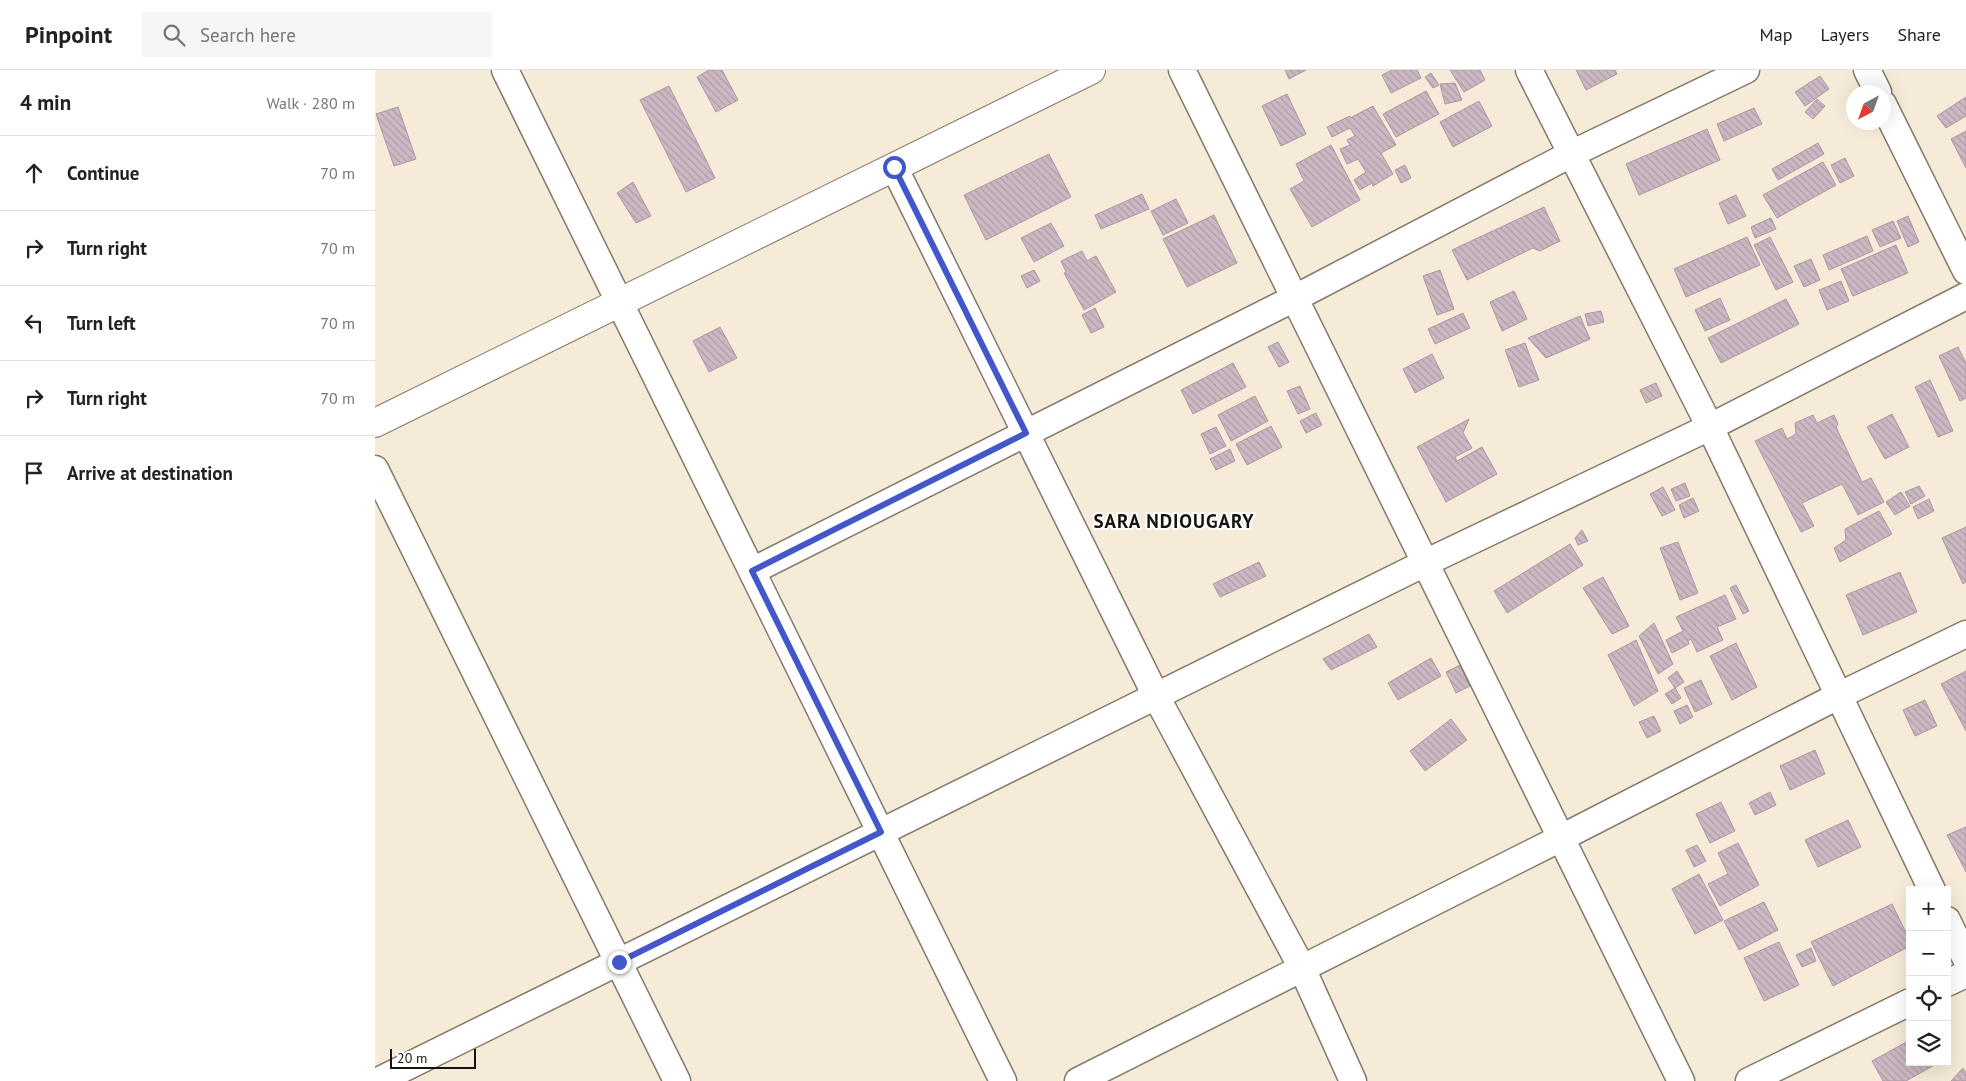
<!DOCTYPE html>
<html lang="en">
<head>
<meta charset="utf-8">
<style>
  :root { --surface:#fff; --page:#f6f6f6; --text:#222; --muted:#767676; --line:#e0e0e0 }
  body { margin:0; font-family:"PT Sans",sans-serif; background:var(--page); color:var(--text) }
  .controls { position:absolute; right:15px; bottom:15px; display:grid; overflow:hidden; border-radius:0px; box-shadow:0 5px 20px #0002 }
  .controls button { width:45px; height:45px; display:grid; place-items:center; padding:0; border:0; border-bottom:1px solid var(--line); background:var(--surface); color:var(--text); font:25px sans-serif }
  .compass { position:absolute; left:1471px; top:15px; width:45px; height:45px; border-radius:50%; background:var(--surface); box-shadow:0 5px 20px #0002; rotate:221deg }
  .scale { position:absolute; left:15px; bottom:12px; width:86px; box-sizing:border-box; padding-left:5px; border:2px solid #17140d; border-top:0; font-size:14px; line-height:18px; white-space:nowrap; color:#17140d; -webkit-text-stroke:4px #fff; paint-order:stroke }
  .stop { position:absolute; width:15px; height:15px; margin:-11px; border:4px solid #4356ca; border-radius:50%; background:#fff }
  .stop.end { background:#4356ca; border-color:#fff; box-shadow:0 1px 5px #0008 }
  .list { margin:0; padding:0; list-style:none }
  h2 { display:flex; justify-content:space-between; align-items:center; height:65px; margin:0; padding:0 20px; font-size:21px }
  h2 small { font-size:16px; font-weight:400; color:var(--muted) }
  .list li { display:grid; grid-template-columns:32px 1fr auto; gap:15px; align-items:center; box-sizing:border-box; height:75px; padding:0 20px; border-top:1px solid var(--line) }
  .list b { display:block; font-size:19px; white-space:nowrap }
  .list em { font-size:16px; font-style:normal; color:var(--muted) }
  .icon { flex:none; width:28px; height:28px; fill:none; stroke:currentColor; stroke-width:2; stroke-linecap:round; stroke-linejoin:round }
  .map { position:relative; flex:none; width:1591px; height:1011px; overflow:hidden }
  header { display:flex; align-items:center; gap:30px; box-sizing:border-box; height:70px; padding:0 25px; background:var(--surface); border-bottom:1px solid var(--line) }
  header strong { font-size:24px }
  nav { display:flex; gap:28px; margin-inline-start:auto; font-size:18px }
  .search { width:350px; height:45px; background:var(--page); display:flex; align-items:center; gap:12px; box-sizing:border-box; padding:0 18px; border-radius:0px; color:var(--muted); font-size:19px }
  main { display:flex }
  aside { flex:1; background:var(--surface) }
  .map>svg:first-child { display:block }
</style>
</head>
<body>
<header>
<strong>Pinpoint</strong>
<div class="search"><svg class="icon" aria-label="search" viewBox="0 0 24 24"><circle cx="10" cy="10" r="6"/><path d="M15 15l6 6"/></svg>Search here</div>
<nav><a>Map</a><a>Layers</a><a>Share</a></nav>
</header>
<main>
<aside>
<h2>4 min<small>Walk · 280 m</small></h2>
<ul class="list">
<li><svg class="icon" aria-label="ahead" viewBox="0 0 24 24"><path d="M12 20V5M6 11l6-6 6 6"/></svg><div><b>Continue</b></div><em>70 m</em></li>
<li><svg class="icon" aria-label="right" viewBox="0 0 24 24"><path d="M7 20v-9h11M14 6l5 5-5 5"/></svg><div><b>Turn right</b></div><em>70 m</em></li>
<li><svg class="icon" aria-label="left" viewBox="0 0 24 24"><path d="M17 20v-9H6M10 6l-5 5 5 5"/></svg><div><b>Turn left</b></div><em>70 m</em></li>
<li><svg class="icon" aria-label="right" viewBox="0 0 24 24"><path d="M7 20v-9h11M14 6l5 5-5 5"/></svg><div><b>Turn right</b></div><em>70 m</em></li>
<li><svg class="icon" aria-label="arrive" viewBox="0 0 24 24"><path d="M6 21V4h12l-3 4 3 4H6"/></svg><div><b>Arrive at destination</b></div></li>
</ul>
</aside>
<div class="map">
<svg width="1591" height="1011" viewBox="0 0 1591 1011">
  <defs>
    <pattern id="building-back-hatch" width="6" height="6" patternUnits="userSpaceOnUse" patternTransform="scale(1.25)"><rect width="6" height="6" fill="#cbb8c3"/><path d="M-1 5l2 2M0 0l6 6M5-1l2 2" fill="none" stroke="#ae9da6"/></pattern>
  </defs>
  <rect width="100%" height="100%" fill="#f6ebd8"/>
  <path fill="url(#building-back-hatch)" stroke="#ac99a4" d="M 334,0 L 347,0 L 363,30 L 341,42 L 322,7 Z
    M 910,0 L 931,0 L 914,9 Z
    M 1017,0 L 1042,0 L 1046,8 L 1016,23 L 1007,5 Z
    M 1075,0 L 1105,0 L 1110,10 L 1089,22 Z
    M 1201,0 L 1240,0 L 1242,4 L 1211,20 Z
    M 1056,3 L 1064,15 L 1058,18 L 1050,7 Z
    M 1445,6 L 1454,19 L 1430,36 L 1420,22 Z
    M 1080,13 L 1087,30 L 1070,34 L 1065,14 Z
    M 294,16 L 340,108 L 311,122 L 265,30 Z
    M 1051,21 L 1064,44 L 1021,67 L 1008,44 Z
    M 912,24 L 931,64 L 906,76 L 887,36 Z
    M 1591,27 L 1591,46 L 1571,58 L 1562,46 Z
    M 1442,29 L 1450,36 L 1438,49 L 1430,42 Z
    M 1104,31 L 1117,56 L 1078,77 L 1065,52 Z
    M 998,36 L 1021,75 L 1006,83 L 1018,104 L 998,116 L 997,113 L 985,120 L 979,110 L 991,102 L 983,89 L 972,94 L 965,79 L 975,75 L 972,70 L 980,66 L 975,58 L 957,67 L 952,57 L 975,46 L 975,48 Z
    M 23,37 L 41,89 L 19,96 L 1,44 Z
    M 1379,38 L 1387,54 L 1349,71 L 1342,54 Z
    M 1332,59 L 1345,90 L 1264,125 L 1251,94 Z
    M 1591,61 L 1591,98 L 1576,69 Z
    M 1443,73 L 1449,84 L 1403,110 L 1397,99 Z
    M 956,75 L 985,130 L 937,157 L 915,119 L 929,111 L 921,94 Z
    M 674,84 L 696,127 L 611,170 L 589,125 Z
    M 1470,88 L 1479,106 L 1465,113 L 1456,95 Z
    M 1448,92 L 1461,115 L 1402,148 L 1388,125 Z
    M 1030,95 L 1036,108 L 1026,113 L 1020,100 Z
    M 258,112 L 276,146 L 261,153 L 242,123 Z
    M 767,124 L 774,139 L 726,159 L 720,145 Z
    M 1361,125 L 1371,146 L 1353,154 L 1344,133 Z
    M 801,129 L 813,153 L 788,165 L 776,141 Z
    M 1169,137 L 1185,171 L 1165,181 L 1158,178 L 1092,210 L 1077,180 Z
    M 839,145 L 862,193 L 812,217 L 788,169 Z
    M 1533,146 L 1544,172 L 1533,177 L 1522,151 Z
    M 1396,148 L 1401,159 L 1380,168 L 1376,157 Z
    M 1518,151 L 1526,168 L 1505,177 L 1497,160 Z
    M 676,153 L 689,176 L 659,192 L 646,168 Z
    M 1492,166 L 1498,181 L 1454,200 L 1448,185 Z
    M 1372,167 L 1385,195 L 1311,227 L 1299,199 Z
    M 1395,167 L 1418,212 L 1401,220 L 1379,175 Z
    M 1521,175 L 1533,203 L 1478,226 L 1466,199 Z
    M 707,181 L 712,191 L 721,186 L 741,222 L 709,240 L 689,203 L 691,202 L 686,191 Z
    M 1436,189 L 1445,210 L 1429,217 L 1419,196 Z
    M 659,200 L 665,211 L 652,218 L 646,206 Z
    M 1065,200 L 1079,239 L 1062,245 L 1048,206 Z
    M 1466,211 L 1474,231 L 1452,240 L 1444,220 Z
    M 1139,221 L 1152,249 L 1127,261 L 1115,232 Z
    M 1345,228 L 1355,250 L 1330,261 L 1320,240 Z
    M 1411,229 L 1424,254 L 1346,293 L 1333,268 Z
    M 720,238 L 729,257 L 716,263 L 707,245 Z
    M 1226,241 L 1229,252 L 1213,256 L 1210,244 Z
    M 1088,243 L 1095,258 L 1060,274 L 1053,259 Z
    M 1205,246 L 1215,269 L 1171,288 L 1153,268 Z
    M 345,257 L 362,288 L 334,302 L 318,271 Z
    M 903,272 L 914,292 L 904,297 L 893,277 Z
    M 1150,273 L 1164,310 L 1144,317 L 1130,280 Z
    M 1583,277 L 1591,293 L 1591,328 L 1585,331 L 1564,286 Z
    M 1057,284 L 1069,308 L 1040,323 L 1028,299 Z
    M 858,293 L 871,317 L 818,344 L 806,320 Z
    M 1555,310 L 1578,361 L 1563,367 L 1540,317 Z
    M 1281,313 L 1287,326 L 1271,333 L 1265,320 Z
    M 925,316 L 935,339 L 923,344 L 912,321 Z
    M 880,326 L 893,351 L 856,371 L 843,345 Z
    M 941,343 L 947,355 L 931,363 L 925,351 Z
    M 1517,344 L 1534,377 L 1510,389 L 1492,357 Z
    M 1438,345 L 1442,353 L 1459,345 L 1463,354 L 1461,357 L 1487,412 L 1496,408 L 1509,432 L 1483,445 L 1467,414 L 1427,433 L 1439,456 L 1426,462 L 1380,371 L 1407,358 L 1412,369 L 1421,364 L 1420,353 Z
    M 1094,349 L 1088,363 L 1097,378 L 1080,387 L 1082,391 L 1107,377 L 1122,404 L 1071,432 L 1042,377 Z
    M 896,356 L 907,377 L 872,395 L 861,374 Z
    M 841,357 L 851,376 L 835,384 L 826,364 Z
    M 855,379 L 860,391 L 841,400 L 835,389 Z
    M 1310,413 L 1315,426 L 1301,431 L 1296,419 Z
    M 1544,416 L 1550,426 L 1536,434 L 1530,422 Z
    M 1288,417 L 1300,440 L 1287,446 L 1275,424 Z
    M 1526,422 L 1535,436 L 1520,445 L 1511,432 Z
    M 1318,428 L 1324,441 L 1309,448 L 1304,435 Z
    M 1554,429 L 1559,441 L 1543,449 L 1538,437 Z
    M 1504,441 L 1517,464 L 1465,492 L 1459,478 L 1471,470 L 1470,459 Z
    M 1591,457 L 1591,512 L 1588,514 L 1567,468 Z
    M 1207,460 L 1213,471 L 1203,475 L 1200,468 Z
    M 1303,472 L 1323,523 L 1305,530 L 1285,478 Z
    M 1195,474 L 1208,495 L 1132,543 L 1119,521 Z
    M 884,492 L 891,506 L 845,527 L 838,514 Z
    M 1525,502 L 1542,542 L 1488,565 L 1471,525 Z
    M 1228,507 L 1254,556 L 1237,564 L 1208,518 Z
    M 1361,515 L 1374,541 L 1368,544 L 1355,518 Z
    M 1350,525 L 1361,549 L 1342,557 L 1348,570 L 1322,582 L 1316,569 L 1313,571 L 1314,574 L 1297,583 L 1291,570 L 1308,561 L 1301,547 Z
    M 1279,553 L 1298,594 L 1283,604 L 1264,566 Z
    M 994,564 L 1002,577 L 956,600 L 948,589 Z
    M 1261,570 L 1283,621 L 1259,636 L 1233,585 Z
    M 1361,573 L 1382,617 L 1357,630 L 1335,586 Z
    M 1056,588 L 1066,606 L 1023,630 L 1013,613 Z
    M 1085,595 L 1095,616 L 1081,623 L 1071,602 Z
    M 1302,601 L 1309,612 L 1300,618 L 1293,608 Z
    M 1591,601 L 1591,661 L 1566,614 Z
    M 1326,610 L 1337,634 L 1320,642 L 1309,618 Z
    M 1300,618 L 1306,628 L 1297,634 L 1290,624 Z
    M 1550,630 L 1562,656 L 1540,666 L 1528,640 Z
    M 1312,635 L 1318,647 L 1305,654 L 1299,641 Z
    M 1279,646 L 1286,661 L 1272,668 L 1264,652 Z
    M 1076,649 L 1092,670 L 1050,701 L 1035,681 Z
    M 1440,680 L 1450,704 L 1415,720 L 1405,696 Z
    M 1395,722 L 1401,735 L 1380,745 L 1374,733 Z
    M 1346,732 L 1360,761 L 1335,773 L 1321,744 Z
    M 1473,750 L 1486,777 L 1443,797 L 1430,770 Z
    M 1591,757 L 1591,802 L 1572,765 Z
    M 1363,773 L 1384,815 L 1345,836 L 1333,814 L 1353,804 L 1343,783 Z
    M 1322,775 L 1331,791 L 1319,797 L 1311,780 Z
    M 1324,804 L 1348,850 L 1320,864 L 1297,819 Z
    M 1389,832 L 1403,860 L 1364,880 L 1349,851 Z
    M 1517,834 L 1535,871 L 1535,876 L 1458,916 L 1436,872 Z
    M 1404,872 L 1424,915 L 1389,931 L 1369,888 Z
    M 1436,878 L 1441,891 L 1427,897 L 1421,885 Z
    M 1535,970 L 1535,992 L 1563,993 L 1531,1011 L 1508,1011 L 1497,991 Z
    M 1588,998 L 1591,1003 L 1591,1011 L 1576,1011 Z"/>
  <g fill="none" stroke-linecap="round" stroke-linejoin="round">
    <g stroke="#847a69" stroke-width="29">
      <path id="street" d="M 130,0 L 628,1011
        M 807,0 L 1306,1011
        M 1154,0 L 1335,357 L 1557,820
        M 1492,0 L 1503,22
        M 1508,34 L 1591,201
        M 519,97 L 781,626 L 927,898 L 978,1011
        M 0,399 L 302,1011
        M 377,501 L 920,228 L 1196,84 L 1371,0
        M 1572,850 L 1591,889
        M 1572,913 L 1591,904
        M 3,1011 L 1050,493 L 1335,357 L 1591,226
        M 703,1011 L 1186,768 L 1463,626 L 1591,564
        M 1374,1011 L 1535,932"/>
    </g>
    <g stroke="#847a69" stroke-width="30">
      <path id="secondary" d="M 0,353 L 716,0"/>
    </g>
    <use href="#street" stroke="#fff" stroke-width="26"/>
    <use href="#secondary" stroke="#fff" stroke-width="28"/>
  </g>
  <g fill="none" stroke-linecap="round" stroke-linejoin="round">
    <path stroke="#4356ca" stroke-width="6" d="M 244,892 L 506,762 L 377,501 L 651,363 L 519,97"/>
  </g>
  <g text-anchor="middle" stroke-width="4" stroke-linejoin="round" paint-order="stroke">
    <g font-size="19" font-weight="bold" letter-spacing="1" fill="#17140d" stroke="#fff">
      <text x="799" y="458">SARA NDIOUGARY</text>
    </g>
  </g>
</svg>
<div class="controls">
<button>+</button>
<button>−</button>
<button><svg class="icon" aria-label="locate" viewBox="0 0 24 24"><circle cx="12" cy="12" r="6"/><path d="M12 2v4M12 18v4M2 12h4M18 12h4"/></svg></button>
<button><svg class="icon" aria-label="layers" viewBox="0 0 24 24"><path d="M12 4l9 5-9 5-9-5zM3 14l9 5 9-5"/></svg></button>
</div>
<svg class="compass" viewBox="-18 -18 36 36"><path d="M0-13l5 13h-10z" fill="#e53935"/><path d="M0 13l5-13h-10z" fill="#767676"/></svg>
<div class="scale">20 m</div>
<div class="stop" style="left:519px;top:97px"></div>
<div class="stop end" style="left:244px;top:892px"></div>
</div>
</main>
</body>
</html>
